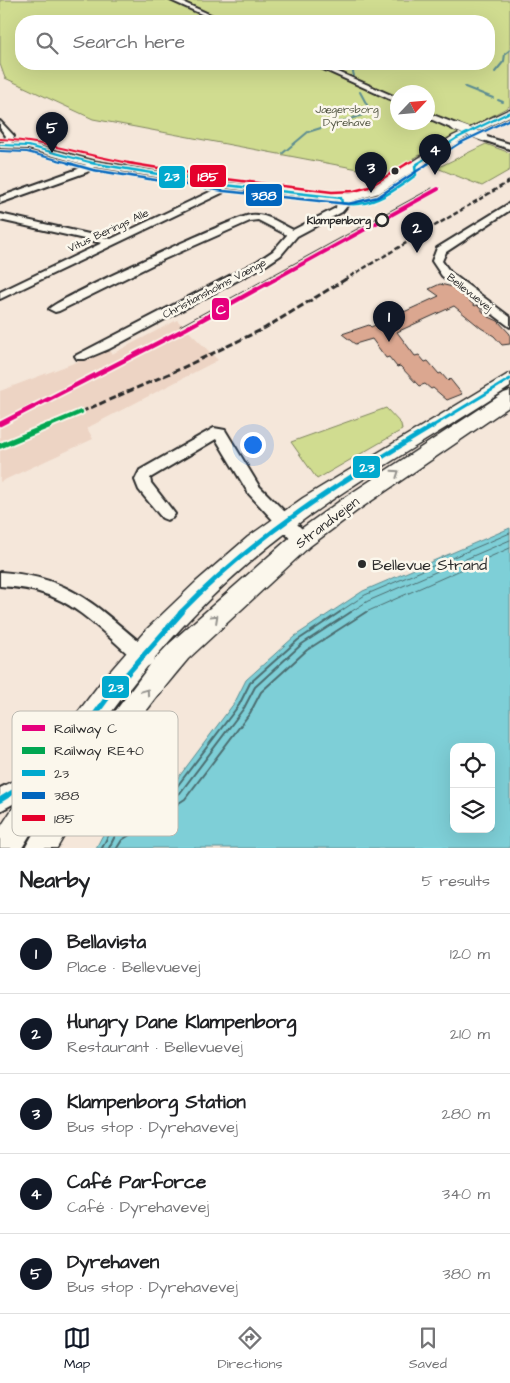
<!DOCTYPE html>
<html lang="en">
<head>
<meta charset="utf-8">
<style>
  :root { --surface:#fff; --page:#f6f6f6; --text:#202124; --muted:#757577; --line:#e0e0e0; --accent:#111827 }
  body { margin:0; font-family:"Architects Daughter",sans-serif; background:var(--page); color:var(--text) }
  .controls { position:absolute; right:15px; bottom:15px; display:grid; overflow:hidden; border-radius:10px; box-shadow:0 5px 20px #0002 }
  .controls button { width:45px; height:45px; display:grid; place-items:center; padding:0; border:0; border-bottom:1px solid var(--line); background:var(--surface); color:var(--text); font:25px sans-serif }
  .compass { position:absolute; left:390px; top:85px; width:45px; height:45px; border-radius:50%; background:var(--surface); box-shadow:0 5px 20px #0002; rotate:64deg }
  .you { position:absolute; left:252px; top:444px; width:18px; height:18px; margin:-12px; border:4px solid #fff; border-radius:50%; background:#1a73e8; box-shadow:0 0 0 8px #1a73e833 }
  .badge { display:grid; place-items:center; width:32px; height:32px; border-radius:50%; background:var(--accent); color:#fff; font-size:16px; font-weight:700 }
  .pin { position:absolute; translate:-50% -41px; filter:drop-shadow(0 1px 2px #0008) }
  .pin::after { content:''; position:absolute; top:26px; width:18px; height:15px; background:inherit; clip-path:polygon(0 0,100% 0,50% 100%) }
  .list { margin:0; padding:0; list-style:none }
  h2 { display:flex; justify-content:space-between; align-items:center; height:65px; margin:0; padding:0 20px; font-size:21px }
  h2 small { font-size:16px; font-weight:400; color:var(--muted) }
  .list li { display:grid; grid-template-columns:32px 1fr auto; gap:15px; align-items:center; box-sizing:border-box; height:80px; padding:0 20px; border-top:1px solid var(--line) }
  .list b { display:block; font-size:19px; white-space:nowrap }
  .list p { margin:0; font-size:16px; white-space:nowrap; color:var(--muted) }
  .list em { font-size:16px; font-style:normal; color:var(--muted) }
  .icon { flex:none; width:28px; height:28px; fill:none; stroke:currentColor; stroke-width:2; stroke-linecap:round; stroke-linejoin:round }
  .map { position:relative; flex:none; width:510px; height:848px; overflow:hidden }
  .search { position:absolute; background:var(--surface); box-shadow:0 5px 20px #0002; left:15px; right:15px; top:15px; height:55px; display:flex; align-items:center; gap:12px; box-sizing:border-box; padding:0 18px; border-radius:20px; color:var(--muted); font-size:19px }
  .sheet { height:465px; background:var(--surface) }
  nav { display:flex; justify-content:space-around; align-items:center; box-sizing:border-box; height:70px; border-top:1px solid var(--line); background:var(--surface); font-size:14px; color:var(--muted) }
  nav a { display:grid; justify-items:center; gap:2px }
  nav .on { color:var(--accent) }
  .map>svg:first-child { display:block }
</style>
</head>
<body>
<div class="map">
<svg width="510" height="848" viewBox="0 0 510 848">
  <rect width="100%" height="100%" fill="#f5e7da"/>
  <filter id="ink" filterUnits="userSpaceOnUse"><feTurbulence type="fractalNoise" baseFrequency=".02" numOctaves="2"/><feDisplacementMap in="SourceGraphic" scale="10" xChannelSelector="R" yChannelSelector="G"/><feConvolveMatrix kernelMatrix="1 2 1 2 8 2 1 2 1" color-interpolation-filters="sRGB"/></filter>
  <g filter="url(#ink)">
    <path fill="#edd4c4" d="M 177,320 L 218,360 L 87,428 L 93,439 L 0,482 L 0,391 L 108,350 L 112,354 Z"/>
    <path fill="#d0dc90" stroke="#7e845e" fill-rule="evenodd" d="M 0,0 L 510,0 L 510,106 L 385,174 L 93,119 L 5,78 L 0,64 ZM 21,21 L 489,21 L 489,64 L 21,64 ZM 398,92 L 428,92 L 428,122 L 398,122 Z
      M 486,144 L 510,153 L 510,170 L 482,186 L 437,168 Z
      M 386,408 L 401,424 L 402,430 L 317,479 L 291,442 Z"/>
    <path fill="#7ecfd7" stroke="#5d8d92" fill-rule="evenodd" d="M 510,528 L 510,848 L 96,848 L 107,827 L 172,786 L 235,702 L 246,680 L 295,636 L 363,591 ZM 454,747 L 491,747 L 491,829 L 454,829 Z"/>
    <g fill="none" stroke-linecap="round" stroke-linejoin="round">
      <path stroke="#4c6d70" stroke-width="1" d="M 338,613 L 365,595 L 510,533
        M 349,613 L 368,601 L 510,540
        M 364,613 L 510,548"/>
      <path stroke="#4c6d70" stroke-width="2" d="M 102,848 L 111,830 L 175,789 L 239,705 L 250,683 L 298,640 L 340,612
        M 109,848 L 116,834 L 180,793 L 244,708 L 255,687 L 302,644 L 351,612
        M 117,848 L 122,840 L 185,799 L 250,713 L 261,692 L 307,650 L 366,612"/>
      <path stroke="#5d8d92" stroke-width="2" d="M 351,64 L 354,76
        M 495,72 L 504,61 L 505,54 L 510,50
        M 465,87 L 493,98
        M 360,92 L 367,105
        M 498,100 L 503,102
        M 370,110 L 371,112
        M 283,153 L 308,132 L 366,114"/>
    </g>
    <path fill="#dba790" stroke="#2b2b2b" d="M 440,284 L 453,287 L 475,306 L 477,305 L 487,316 L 498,321 L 510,334 L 510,344 L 502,345 L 494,336 L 481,328 L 454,306 L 397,332 L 415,356 L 419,355 L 425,362 L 428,361 L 439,374 L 441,373 L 448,381 L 450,379 L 462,394 L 447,400 L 433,388 L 431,389 L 425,384 L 419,386 L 400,366 L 397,367 L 389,357 L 386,358 L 372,339 L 355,344 L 342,334 L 369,325 L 371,327 L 439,296 L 429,289 Z"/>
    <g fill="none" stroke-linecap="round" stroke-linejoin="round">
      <g stroke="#2b2b2b" stroke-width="4">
        <path id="minor" d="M 170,0 L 178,0 L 224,21 L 217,21 Z
          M 312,64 L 320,64 L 398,98 L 398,103 Z
          M 428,113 L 459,125 L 460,127 L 453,129 L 428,118 Z
          M 0,121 L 14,136 L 10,146 L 3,144 L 6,136 L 0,128 Z
          M 480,135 L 510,144 L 510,149 L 480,139 Z
          M 91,162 L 98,164 L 87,172 L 0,203 L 0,197 L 81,168 Z
          M 225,182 L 230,185 L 222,193 L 0,299 L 0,292 L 102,243 L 0,220 L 0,214 L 111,239 L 216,189 Z
          M 338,196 L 346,198 L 347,206 L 342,212 L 297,236 L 281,255 L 266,265 L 109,349 L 85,359 L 77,359 L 75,356 L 258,261 L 273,251 L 287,235 L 258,220 L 250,221 L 162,260 L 59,311 L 55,312 L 49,309 C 59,298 234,217 251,215 C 266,213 279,223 293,230 L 336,208 Z
          M 510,203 L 510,210 L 446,252 L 442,261 L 450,272 L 510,317 L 510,327 L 442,276 L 432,261 L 437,248 Z
          M 214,428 L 225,430 L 259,486 L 308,535 L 310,540 L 308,545 L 302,547 L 296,545 L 249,494 L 216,439 L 150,478 L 151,483 L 172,510 L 175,514 L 172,518 L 167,520 L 162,518 L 139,490 L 135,480 L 140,470 Z
          M 0,572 C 75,577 97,609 152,652 L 155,658 L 152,664 L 146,667 L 140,664 C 110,640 80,604 42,593 C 28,588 14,587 0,586 Z
          M 44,774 L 75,793 L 79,800 L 75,807 L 68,811 L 42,795 L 22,799 L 0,811 L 0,788 L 18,779 Z"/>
      </g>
      <g stroke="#2b2b2b" stroke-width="3">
        <path id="tertiary" d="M 510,109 L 510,116 L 461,140 L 379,193 L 348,202 L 225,188 L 94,167 L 28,149 L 0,148 L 0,142 L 28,143 L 95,161 L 225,182 L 348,194 L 371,189 L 453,136 Z"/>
      </g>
      <g stroke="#2b2b2b" stroke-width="3">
        <path id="secondary" d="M 510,373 L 510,387 C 437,435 360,477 291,529 C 174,617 96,724 22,848 L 0,848 L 0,828 L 57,740 L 101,682 L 146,630 L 196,582 L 248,537 L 303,498 Z
          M 510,391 L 510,406 L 358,510 L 310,546 L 188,659 C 138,717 95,782 57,848 L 25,848 L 66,777 L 153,661 L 170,643 L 294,534 L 344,498 L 504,393 Z"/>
      </g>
      <use href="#minor" fill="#fbf7ec" fill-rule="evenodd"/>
      <use href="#tertiary" fill="#fbf7ec" fill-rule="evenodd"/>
      <use href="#secondary" fill="#fbf7ec" fill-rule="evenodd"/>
      <path stroke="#2b2b2b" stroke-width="1" d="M 180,326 L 432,188"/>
      <path stroke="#2b2b2b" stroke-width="2.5" stroke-dasharray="5 2.5" stroke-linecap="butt" d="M 344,280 L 510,181"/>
      <path stroke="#2b2b2b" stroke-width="3" stroke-dasharray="7 3" stroke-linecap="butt" d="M 81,412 L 180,369 L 265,328 L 346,279"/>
      <g stroke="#2b2b2b" stroke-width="9" stroke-linecap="butt">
        <path id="minor-bridge" d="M 456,127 L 483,137"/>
      </g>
      <use href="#minor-bridge" stroke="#fbf7ec" stroke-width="8"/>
      <g stroke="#fbf7ec" stroke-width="4">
        <path id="bus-1-far4" d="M 0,145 L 28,146 L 97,164
          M 417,164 L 457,138 L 510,112"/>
      </g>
      <g stroke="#fbf7ec" stroke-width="5">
        <path id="bus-1-far3" d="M 91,163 L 225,185 L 341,198 L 342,203
          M 415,166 L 419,163
          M 342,203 C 372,209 393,191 416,175 L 415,166"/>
      </g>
      <g stroke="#fbf7ec" stroke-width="6">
        <path id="bus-1-far2" d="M 431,427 L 510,379"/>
      </g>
      <g stroke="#fbf7ec" stroke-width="8">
        <path id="bus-1-far1" d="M 180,613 C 254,536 343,480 433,426"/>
      </g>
      <g stroke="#fbf7ec" stroke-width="9">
        <path id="bus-1" d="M 0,800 L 18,789 L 44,784 L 113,690 L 182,612"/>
      </g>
      <g stroke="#fbf7ec" stroke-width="4">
        <path id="bus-2-far1" d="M 0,151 L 27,152 L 73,164
          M 427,164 L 460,143 L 510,119"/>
      </g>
      <g stroke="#fbf7ec" stroke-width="5">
        <path id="bus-2" d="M 68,163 L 93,170 L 224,191 L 348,204 L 378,197 L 429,163"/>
      </g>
      <g stroke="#fbf7ec" stroke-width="4">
        <path id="bus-3-far1" d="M 0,139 C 46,141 90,157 135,164
          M 406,164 L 412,161"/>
      </g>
      <g stroke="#fbf7ec" stroke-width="5">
        <path id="bus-3" d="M 128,163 L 226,179 L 332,192 L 354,191 L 369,187 L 408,163"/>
      </g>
      <use href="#bus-1-far4" stroke="#00a9ce" stroke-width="2"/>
      <use href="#bus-1-far3" stroke="#00a9ce" stroke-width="2.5"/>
      <use href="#bus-1-far2" stroke="#00a9ce" stroke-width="3"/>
      <use href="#bus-1-far1" stroke="#00a9ce" stroke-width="4.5"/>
      <use href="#bus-1" stroke="#00a9ce" stroke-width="5.5"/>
      <use href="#bus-2-far1" stroke="#0065bd" stroke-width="2"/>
      <use href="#bus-2" stroke="#0065bd" stroke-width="2.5"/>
      <use href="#bus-3-far1" stroke="#e4002b" stroke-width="2"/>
      <use href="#bus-3" stroke="#e4002b" stroke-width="2.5"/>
      <g stroke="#fbf7ec" stroke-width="6">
        <path id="rail-1-far1" d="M 273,280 L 438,189"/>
      </g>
      <g stroke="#fbf7ec" stroke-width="8">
        <path id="rail-1" d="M 0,424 L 185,329 L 275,279"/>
      </g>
      <g stroke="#fbf7ec" stroke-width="8">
        <path id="rail-2-far1" d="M 45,427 L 81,412"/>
      </g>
      <g stroke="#fbf7ec" stroke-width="9">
        <path id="rail-2" d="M 0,446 L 48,426"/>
      </g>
      <use href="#rail-1-far1" stroke="#e5007d" stroke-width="4"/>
      <use href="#rail-1" stroke="#e5007d" stroke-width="4.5"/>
      <use href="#rail-2-far1" stroke="#00a651" stroke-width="4.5"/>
      <use href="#rail-2" stroke="#00a651" stroke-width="5.5"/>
    </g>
    <defs><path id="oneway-chevron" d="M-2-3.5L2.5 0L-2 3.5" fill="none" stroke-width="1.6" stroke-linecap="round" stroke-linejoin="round" transform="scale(1.25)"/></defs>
    <g stroke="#93918c">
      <use href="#oneway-chevron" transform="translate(396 473) rotate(-34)"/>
      <use href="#oneway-chevron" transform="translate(215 618) rotate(-43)"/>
      <use href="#oneway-chevron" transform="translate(146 692) rotate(-54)"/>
    </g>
  </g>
  <g fill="#2b2b2b" stroke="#fbf7ec" stroke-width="2">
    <circle cx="395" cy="171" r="4.5"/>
    <circle cx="362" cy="564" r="5"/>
  </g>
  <circle fill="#fbf7ec" stroke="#2b2b2b" stroke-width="2.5" cx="382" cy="220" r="6"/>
  <g text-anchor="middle" stroke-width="5" stroke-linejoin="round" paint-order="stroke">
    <g font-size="11" fill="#545744" stroke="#fbf7ec">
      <text x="347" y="113">Jægersborg<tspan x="347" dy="13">Dyrehave</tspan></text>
    </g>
    <g font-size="11" font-weight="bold" fill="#2b2b2b" stroke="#fbf7ec" text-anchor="end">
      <text x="371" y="224">Klampenborg</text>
    </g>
    <g font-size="11" fill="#2b2b2b" stroke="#fbf7ec">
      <text transform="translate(108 230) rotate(-25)" y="4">Vitus Berings Alle</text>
      <text transform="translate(214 288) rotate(-28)" y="4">Christiansholms Vænge</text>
      <text transform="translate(470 292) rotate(38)" y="4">Bellevuevej</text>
    </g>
    <g font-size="14" fill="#2b2b2b" stroke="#fbf7ec">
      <text transform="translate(327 522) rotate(-37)" y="5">Strandvejen</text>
    </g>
    <g font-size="16" fill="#2b2b2b" stroke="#fbf7ec" text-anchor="start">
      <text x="372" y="570">Bellevue Strand</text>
    </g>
  </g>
  <rect x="12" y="711" width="166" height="125" rx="8" fill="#fbf7ec" stroke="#bdbab2" stroke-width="1"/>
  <rect x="22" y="725" width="23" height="6" fill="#e5007d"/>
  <rect x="22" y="747" width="23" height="7" fill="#00a651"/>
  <rect x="22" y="770" width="23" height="6" fill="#00a9ce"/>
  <rect x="22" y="792" width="23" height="7" fill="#0065bd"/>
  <rect x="22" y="815" width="23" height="6" fill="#e4002b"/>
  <g font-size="14" fill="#2b2b2b">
    <text x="54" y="733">Railway C</text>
    <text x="54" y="755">Railway RE40</text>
    <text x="54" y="778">23</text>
    <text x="54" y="800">388</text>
    <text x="54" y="823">185</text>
  </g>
  <g stroke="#fbf7ec" stroke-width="2">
    <rect x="189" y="164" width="38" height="24" rx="5" fill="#e4002b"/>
    <rect x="158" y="165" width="28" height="24" rx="5" fill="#00a9ce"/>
    <rect x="245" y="183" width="38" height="24" rx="5" fill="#0065bd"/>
    <rect x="211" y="297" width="19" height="24" rx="5" fill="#e5007d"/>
    <rect x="352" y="455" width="29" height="24" rx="5" fill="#00a9ce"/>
    <rect x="101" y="675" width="29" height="24" rx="5" fill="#00a9ce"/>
  </g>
  <g font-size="14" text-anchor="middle" font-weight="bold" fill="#fff">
    <text x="208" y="181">185</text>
    <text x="172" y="181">23</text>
    <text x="264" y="200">388</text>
    <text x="221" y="314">C</text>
    <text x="367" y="472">23</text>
    <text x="116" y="692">23</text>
  </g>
</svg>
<div class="controls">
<button><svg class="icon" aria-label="locate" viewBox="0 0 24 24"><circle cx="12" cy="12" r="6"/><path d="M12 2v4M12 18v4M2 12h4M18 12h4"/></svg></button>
<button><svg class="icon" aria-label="layers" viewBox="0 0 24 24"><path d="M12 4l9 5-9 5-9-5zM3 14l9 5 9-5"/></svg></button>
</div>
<svg class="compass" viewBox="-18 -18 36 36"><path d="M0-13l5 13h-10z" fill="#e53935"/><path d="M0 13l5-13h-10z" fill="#757577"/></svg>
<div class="you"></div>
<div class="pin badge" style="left:389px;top:342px">1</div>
<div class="pin badge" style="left:417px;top:253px">2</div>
<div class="pin badge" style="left:371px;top:193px">3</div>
<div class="pin badge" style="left:435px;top:175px">4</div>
<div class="pin badge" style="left:52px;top:153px">5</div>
<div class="search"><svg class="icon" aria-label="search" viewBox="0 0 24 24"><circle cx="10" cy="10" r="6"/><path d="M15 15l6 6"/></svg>Search here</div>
</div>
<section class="sheet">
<h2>Nearby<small>5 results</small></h2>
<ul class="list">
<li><span class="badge">1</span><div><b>Bellavista</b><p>Place · Bellevuevej</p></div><em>120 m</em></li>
<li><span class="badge">2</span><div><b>Hungry Dane Klampenborg</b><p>Restaurant · Bellevuevej</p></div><em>210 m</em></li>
<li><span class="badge">3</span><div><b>Klampenborg Station</b><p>Bus stop · Dyrehavevej</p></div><em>280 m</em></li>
<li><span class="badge">4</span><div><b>Café Parforce</b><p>Café · Dyrehavevej</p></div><em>340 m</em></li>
<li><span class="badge">5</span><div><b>Dyrehaven</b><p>Bus stop · Dyrehavevej</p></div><em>380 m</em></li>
</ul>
</section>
<nav>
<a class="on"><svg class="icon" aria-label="map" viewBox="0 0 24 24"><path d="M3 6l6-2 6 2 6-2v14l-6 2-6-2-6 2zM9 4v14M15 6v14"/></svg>Map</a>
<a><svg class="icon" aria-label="directions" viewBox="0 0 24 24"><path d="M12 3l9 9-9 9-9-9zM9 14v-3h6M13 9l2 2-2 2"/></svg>Directions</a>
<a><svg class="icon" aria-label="saved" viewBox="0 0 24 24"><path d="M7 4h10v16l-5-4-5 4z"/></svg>Saved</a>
</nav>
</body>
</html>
